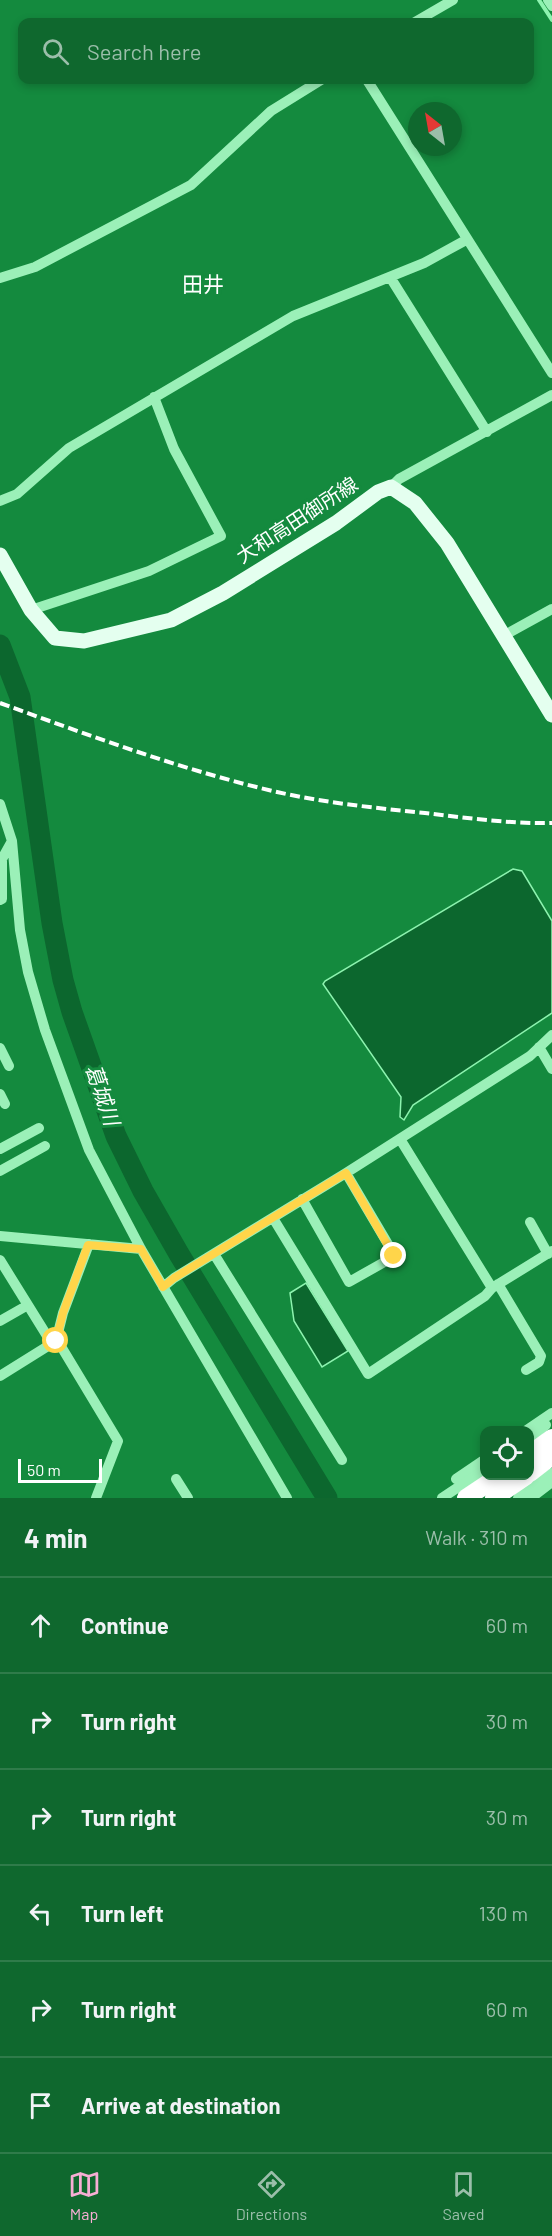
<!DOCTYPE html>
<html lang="en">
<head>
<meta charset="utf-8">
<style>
  :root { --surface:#0f682e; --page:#1d703a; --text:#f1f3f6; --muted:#9bbeaa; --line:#2f7b4a; --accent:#f7aed4 }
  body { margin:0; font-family:Barlow,"Noto Sans JP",sans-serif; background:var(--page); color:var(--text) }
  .controls { position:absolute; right:18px; bottom:18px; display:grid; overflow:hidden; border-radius:12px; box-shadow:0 3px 9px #0003 }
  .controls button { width:54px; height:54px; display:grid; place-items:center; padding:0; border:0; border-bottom:2px solid var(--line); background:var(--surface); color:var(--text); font:30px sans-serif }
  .compass { position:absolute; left:408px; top:102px; width:54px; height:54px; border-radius:50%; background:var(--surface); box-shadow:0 3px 9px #0003; rotate:329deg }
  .scale { position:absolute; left:18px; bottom:15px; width:84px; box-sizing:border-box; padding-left:6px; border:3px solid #fff; border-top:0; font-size:16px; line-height:21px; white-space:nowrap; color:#fff; -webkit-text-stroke:4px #148a3e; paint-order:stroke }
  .stop { position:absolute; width:18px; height:18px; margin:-14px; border:4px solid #ffd54a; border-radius:50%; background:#fff }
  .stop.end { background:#ffd54a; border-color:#fff; box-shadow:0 2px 6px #0008 }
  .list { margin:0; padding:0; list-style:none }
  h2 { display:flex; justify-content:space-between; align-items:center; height:78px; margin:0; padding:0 24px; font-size:26px }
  h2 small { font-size:20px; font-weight:400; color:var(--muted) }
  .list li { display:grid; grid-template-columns:39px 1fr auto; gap:18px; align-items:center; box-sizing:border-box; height:96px; padding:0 24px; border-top:2px solid var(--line) }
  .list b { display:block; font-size:22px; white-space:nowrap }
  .list em { font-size:20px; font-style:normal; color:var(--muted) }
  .icon { flex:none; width:33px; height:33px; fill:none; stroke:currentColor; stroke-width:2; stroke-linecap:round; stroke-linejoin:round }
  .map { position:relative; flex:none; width:552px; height:1498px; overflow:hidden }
  .search { position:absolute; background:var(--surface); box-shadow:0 3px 9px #0003; left:18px; right:18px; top:18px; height:66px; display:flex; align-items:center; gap:15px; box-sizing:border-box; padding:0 21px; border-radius:12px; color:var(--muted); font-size:22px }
  .sheet { height:654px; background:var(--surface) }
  nav { display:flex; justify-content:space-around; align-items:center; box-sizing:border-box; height:84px; border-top:2px solid var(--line); background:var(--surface); font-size:16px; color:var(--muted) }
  nav a { display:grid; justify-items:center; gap:3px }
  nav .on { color:var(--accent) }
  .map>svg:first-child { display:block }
</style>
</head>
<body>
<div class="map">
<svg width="552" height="1498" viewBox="0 0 552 1498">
  <rect width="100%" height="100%" fill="#148a3e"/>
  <path fill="#0c672e" stroke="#8df3af" stroke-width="1.5" d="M 513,869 L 522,871 L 552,921 L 552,1013 L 413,1105 L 404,1120 L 400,1117 L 401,1097 L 323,984 L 325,981 Z
    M 306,1283 L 348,1351 L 322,1367 L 294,1321 L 290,1293 Z"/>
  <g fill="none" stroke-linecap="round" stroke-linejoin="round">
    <path stroke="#8df3af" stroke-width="4" d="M 539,0 L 552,20"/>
    <path stroke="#0c672e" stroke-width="21" d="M 0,645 L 20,697 L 52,923 L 63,980 L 72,1012 L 116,1136 L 143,1191 L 179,1254 L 327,1498"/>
    <path stroke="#9bf0b8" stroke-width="10" d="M 548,0 L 552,6
      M 415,22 L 453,0
      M 367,80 L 552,373
      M 390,277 L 487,432
      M 0,278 L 35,267 L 191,185 L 271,111 L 321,80
      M 391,487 L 399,479 L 552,395
      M 0,501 L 17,494 L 69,448 L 293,316 L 424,263 L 466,240
      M 31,610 L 149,571 L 221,536 L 174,449 L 154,397
      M 503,636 L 552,609
      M 0,804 L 12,841 L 20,930 L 28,972 L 45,1030 L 89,1150 L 141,1249 L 287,1498
      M 0,900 L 2,899 L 2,859 L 12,841
      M 539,1047 L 552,1069
      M 0,1048 L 9,1066
      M 0,1094 L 5,1104
      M 400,1139 L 492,1288 L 552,1251
      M 0,1149 L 39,1128
      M 0,1171 L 45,1146
      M 302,1199 L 349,1282 L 395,1256 L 346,1173
      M 273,1218 L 368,1374 L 485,1296 L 492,1288
      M 530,1222 L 548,1254
      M 0,1236 L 141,1249
      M 214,1254 L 342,1460
      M 0,1260 L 49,1339 L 59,1343 L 118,1441 L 96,1498
      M 498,1284 L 541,1356 L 539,1362 L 526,1370
      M 163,1287 L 174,1278 L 346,1173 L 530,1056 L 552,1035
      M 0,1321 L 28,1305
      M 0,1376 L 56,1341 L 63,1313 L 89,1244
      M 527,1430 L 552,1413
      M 530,1438 L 546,1425
      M 176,1479 L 188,1498
      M 456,1479 L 484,1460
      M 518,1498 L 552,1473
      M 531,1498 L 552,1482"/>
    <path stroke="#e4ffef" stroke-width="15" d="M 0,555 L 31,610 L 55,638 L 84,641 L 171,620 L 223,593 L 336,523 L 378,492 L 391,487 L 415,503 L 447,543 L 552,715"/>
    <path stroke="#fff" stroke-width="18" d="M 530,1454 L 552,1438
      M 530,1473 L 552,1456
      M 494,1498 L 526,1476"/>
    <path stroke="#fff" stroke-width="4" stroke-dasharray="10 4.5" stroke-linecap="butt" d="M 0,703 C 91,736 182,770 277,792 C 326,803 376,808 425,813 C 467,818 510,824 552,823"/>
    <path stroke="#9bf0b8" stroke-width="10" d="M 442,1498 L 481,1472"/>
    <path stroke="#fff" stroke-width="18" d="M 466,1498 L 499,1476"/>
  </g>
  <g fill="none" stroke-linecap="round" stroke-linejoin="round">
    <path stroke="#ffd54a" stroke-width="8" d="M 56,1341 L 63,1313 L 88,1245 L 141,1249 L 163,1287 L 174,1278 L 346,1173 L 394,1256"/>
  </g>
  <g text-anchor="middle" stroke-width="6" stroke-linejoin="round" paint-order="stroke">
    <g font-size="20" fill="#fff" stroke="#148a3e">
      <text transform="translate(297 520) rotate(-33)" y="7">大和高田御所線</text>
    </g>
    <g font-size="21" fill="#fff" stroke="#148a3e">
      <text x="203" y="292">田井</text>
    </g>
    <g font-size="21" font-style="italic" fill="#fff" stroke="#148a3e">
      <text transform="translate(102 1095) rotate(71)" y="7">葛城川</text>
    </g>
  </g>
</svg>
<div class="controls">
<button><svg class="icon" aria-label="locate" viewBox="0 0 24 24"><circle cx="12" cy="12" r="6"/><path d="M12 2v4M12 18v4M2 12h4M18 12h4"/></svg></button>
</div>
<svg class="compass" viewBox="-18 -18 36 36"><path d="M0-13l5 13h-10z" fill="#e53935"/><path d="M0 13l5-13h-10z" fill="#9bbeaa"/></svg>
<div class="scale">50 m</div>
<div class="stop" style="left:56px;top:1341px"></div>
<div class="stop end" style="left:394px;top:1256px"></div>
<div class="search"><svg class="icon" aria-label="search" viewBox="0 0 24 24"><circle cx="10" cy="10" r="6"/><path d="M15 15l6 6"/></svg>Search here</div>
</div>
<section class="sheet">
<h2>4 min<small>Walk · 310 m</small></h2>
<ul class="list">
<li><svg class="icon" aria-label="ahead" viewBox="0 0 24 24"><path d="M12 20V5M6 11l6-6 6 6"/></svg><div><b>Continue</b></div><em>60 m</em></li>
<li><svg class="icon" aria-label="right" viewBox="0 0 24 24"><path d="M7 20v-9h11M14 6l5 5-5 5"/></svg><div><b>Turn right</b></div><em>30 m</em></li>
<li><svg class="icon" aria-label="right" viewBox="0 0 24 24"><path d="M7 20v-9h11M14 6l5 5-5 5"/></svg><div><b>Turn right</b></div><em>30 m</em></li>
<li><svg class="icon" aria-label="left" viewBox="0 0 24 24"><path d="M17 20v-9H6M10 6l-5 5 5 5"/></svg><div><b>Turn left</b></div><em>130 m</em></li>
<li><svg class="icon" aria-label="right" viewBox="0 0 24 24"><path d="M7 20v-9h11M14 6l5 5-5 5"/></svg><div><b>Turn right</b></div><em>60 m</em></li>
<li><svg class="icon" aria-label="arrive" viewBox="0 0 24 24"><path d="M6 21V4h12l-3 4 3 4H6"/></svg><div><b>Arrive at destination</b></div></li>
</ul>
</section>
<nav>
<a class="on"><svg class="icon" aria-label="map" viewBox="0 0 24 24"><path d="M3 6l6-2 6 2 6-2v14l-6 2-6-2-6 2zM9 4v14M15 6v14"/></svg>Map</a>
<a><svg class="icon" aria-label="directions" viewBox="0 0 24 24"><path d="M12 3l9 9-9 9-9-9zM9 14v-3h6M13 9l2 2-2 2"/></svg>Directions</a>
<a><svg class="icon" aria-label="saved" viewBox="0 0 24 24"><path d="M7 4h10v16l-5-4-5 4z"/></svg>Saved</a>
</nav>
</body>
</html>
